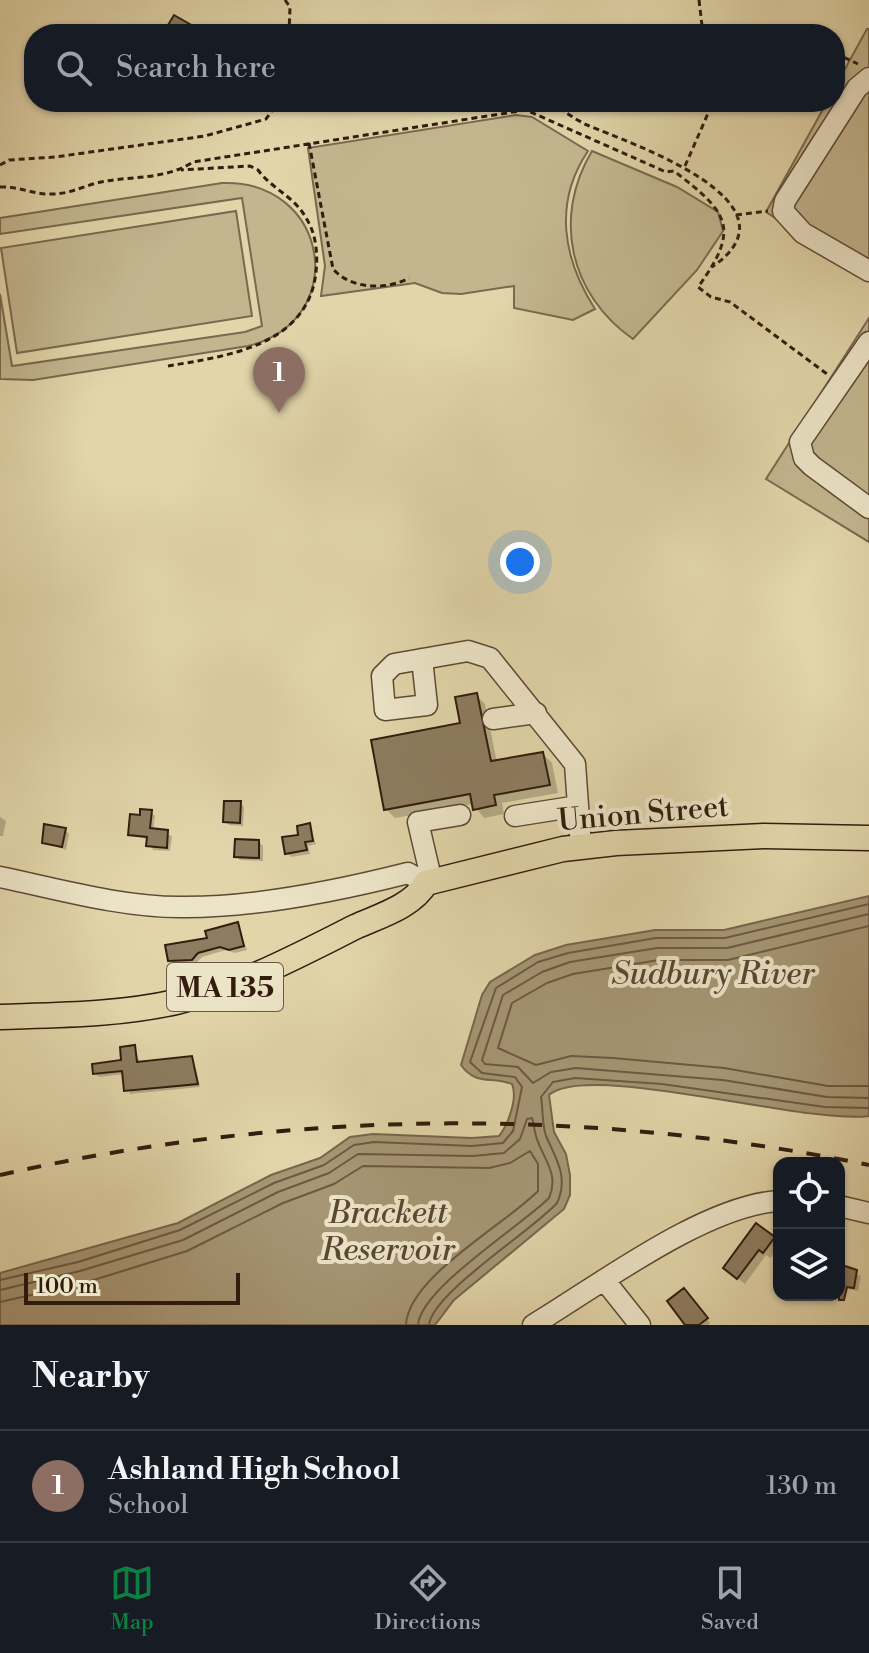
<!DOCTYPE html>
<html lang="en">
<head>
<meta charset="utf-8">
<style>
  :root { --surface:#171b24; --page:#20242c; --text:#f1f3f6; --muted:#9ea1a6; --line:#363941; --accent:#0b8043 }
  body { margin:0; font-family:"Libre Bodoni",serif; background:var(--page); color:var(--text) }
  .controls { position:absolute; right:24px; bottom:24px; display:grid; overflow:hidden; border-radius:16px; box-shadow:0 2px 6px #0004 }
  .controls button { width:72px; height:72px; display:grid; place-items:center; padding:0; border:0; border-bottom:2px solid var(--line); background:var(--surface); color:var(--text); font:40px sans-serif }
  .scale { position:absolute; left:24px; bottom:20px; width:216px; box-sizing:border-box; padding-left:8px; border:4px solid #321c0e; border-top:0; font-size:22px; line-height:28px; white-space:nowrap; color:#321c0e; -webkit-text-stroke:6px #ece4c7; paint-order:stroke }
  .you { position:absolute; left:520px; top:562px; width:28px; height:28px; margin:-20px; border:6px solid #fff; border-radius:50%; background:#1a73e8; box-shadow:0 0 0 12px #1a73e833 }
  .badge { display:grid; place-items:center; width:52px; height:52px; border-radius:50%; background:var(--accent); color:#fff; font-size:26px; font-weight:700 }
  .pin { position:absolute; translate:-50% -66px; filter:drop-shadow(0 2px 4px #0008) }
  .pin::after { content:''; position:absolute; top:42px; width:28px; height:24px; background:inherit; clip-path:polygon(0 0,100% 0,50% 100%) }
  .list { margin:0; padding:0; list-style:none }
  h2 { display:flex; justify-content:space-between; align-items:center; height:104px; margin:0; padding:0 32px; font-size:34px }
  h2 small { font-size:26px; font-weight:400; color:var(--muted) }
  .list li { display:grid; grid-template-columns:52px 1fr auto; gap:24px; align-items:center; box-sizing:border-box; height:112px; padding:0 32px; border-top:2px solid var(--line) }
  .list b { display:block; font-size:30px; white-space:nowrap }
  .list p { margin:0; font-size:26px; white-space:nowrap; color:var(--muted) }
  .list em { font-size:26px; font-style:normal; color:var(--muted) }
  .icon { flex:none; width:44px; height:44px; fill:none; stroke:currentColor; stroke-width:2; stroke-linecap:round; stroke-linejoin:round }
  .map { position:relative; flex:none; width:869px; height:1325px; overflow:hidden }
  .search { position:absolute; background:var(--surface); box-shadow:0 2px 6px #0004; left:24px; right:24px; top:24px; height:88px; display:flex; align-items:center; gap:20px; box-sizing:border-box; padding:0 28px; border-radius:32px; color:var(--muted); font-size:30px }
  .sheet { height:216px; background:var(--surface) }
  nav { display:flex; justify-content:space-around; align-items:center; box-sizing:border-box; height:112px; border-top:2px solid var(--line); background:var(--surface); font-size:22px; color:var(--muted) }
  nav a { display:grid; justify-items:center; gap:4px }
  nav .on { color:var(--accent) }
  .map>svg:first-child { display:block }
</style>
</head>
<body>
<div class="map">
<svg width="869" height="1325" viewBox="0 0 869 1325">
  <rect width="100%" height="100%" fill="#e1d5a9"/>
  <filter id="stains"><feTurbulence type="fractalNoise" baseFrequency=".0025" numOctaves="4"/><feColorMatrix values="0 0 0 0 .2 0 0 0 0 .09 0 0 0 0 .02 0 0 0 .5 -.17"/></filter>
  <radialGradient id="worn" r=".72"><stop offset=".6" stop-color="#630" stop-opacity="0"/><stop offset="1" stop-color="#630" stop-opacity=".3"/></radialGradient>
  <path fill="#c3b68f" stroke="#7a694e" stroke-width="2" d="M 867,29 L 869,29 L 869,280 L 766,212 L 827,102 L 835,102 L 835,87 Z
    M 516,115 L 532,117 L 588,151 C 553,203 563,259 595,309 L 573,320 L 514,308 L 514,286 L 461,294 L 442,293 L 415,283 L 321,296 L 325,266 L 308,148 Z
    M 592,151 L 677,187 L 718,212 L 723,231 L 697,270 L 633,339 C 570,295 552,218 592,151 Z
    M 222,183 C 329,179 352,320 248,346 L 33,380 L 0,379 L 0,294 L 12,366 L 245,332 L 262,326 L 242,198 L 0,234 L 0,218 Z
    M 236,211 L 252,316 L 17,353 L 1,248 Z
    M 869,318 L 869,542 L 766,479 Z"/>
  <path fill="#a69674" stroke="#78654b" stroke-width="2" d="M 869,896 L 869,1116 C 807,1125 588,1061 549,1095 L 554,1132 L 566,1154 L 570,1175 L 570,1195 L 564,1209 L 454,1300 L 435,1325 L 0,1325 L 0,1273 L 178,1223 L 271,1175 L 320,1158 L 350,1137 L 373,1134 L 472,1138 L 499,1136 C 508,1125 518,1098 512,1084 C 491,1076 476,1086 461,1065 L 482,995 L 490,982 L 535,955 L 566,945 L 655,930 L 724,930 Z"/>
  <path fill="#0003" d="M 476,695 L 485,704 L 497,762 L 543,754 L 552,763 L 558,793 L 502,803 L 504,814 L 484,818 L 473,804 L 395,818 L 386,809 L 463,725 Z
    M 240,803 L 244,807 L 243,826 L 229,825 L 225,821 Z
    M 151,812 L 155,816 L 153,831 L 172,836 L 170,851 L 153,850 L 149,840 L 131,834 L 142,818 Z
    M 0,817 L 6,821 L 3,836 L 0,836 Z
    M 309,826 L 316,844 L 308,846 L 310,854 L 291,857 L 287,853 Z
    M 65,830 L 69,834 L 66,850 L 44,842 Z
    M 259,842 L 263,846 L 263,861 L 240,860 L 236,856 Z
    M 237,925 L 247,950 L 235,953 L 226,950 L 202,957 L 196,963 L 180,966 L 170,960 Z
    M 134,1047 L 140,1063 L 192,1058 L 200,1087 L 130,1094 L 124,1074 L 99,1077 L 95,1073 L 124,1061 Z
    M 756,1226 L 779,1247 L 770,1258 L 766,1255 L 745,1284 L 732,1274 Z
    M 839,1269 L 861,1276 L 858,1291 L 839,1287 Z
    M 688,1294 L 710,1323 L 708,1325 L 688,1325 Z"/>
  <g fill="none" stroke-linecap="round" stroke-linejoin="round">
    <path stroke="#6c5941" stroke-width="2" d="M 869,914 L 727,948 L 657,948 L 570,962 L 542,972 L 503,995 L 482,1060 L 485,1064 L 518,1067 L 533,1083 L 551,1072 L 576,1068 L 723,1080 L 827,1097 L 869,1098
      M 869,926 L 728,960 L 659,960 L 573,974 L 547,983 L 512,1003 L 498,1048 L 536,1065 L 571,1056 L 613,1058 L 724,1068 L 828,1086 L 869,1086
      M 0,1280 L 78,1262 L 180,1230 L 274,1183 L 324,1165 L 354,1145 L 374,1142 L 472,1146 L 503,1143 L 513,1131 L 522,1087 L 515,1077 L 482,1073 L 470,1062 L 496,988 L 538,962 L 568,953 L 656,938 L 725,938 L 869,904
      M 0,1290 L 80,1271 L 183,1240 L 278,1192 L 329,1173 L 358,1154 L 473,1156 L 504,1153 L 520,1139 L 527,1119 L 532,1118 C 534,1124 534,1130 536,1136 C 542,1158 560,1173 549,1198 C 521,1226 421,1288 418,1325
      M 0,1302 L 84,1283 L 187,1251 L 283,1203 L 334,1184 L 363,1166 L 489,1168 L 510,1163 L 530,1151 L 538,1164 L 538,1191 C 506,1224 408,1277 406,1325
      M 429,1325 C 432,1293 532,1231 557,1203 C 569,1177 556,1159 546,1136 C 542,1125 543,1108 541,1097 L 553,1082 L 575,1078 L 662,1084 L 825,1107 L 869,1108"/>
  </g>
  <path fill="#8d7c5f" stroke="#321c0e" stroke-width="2" d="M 174,15 L 207,34 L 173,34 L 165,30 Z
    M 477,693 L 491,761 L 543,752 L 550,785 L 494,795 L 496,805 L 473,810 L 470,794 L 384,810 L 371,740 L 460,723 L 455,697 Z
    M 224,801 L 241,801 L 240,823 L 223,822 Z
    M 140,809 L 152,810 L 150,828 L 168,830 L 167,848 L 146,846 L 147,837 L 128,835 L 130,814 L 140,815 Z
    M 310,823 L 313,841 L 305,842 L 307,850 L 285,854 L 282,837 L 298,835 L 297,826 Z
    M 44,824 L 66,828 L 62,847 L 42,843 Z
    M 235,839 L 259,840 L 259,858 L 234,857 Z
    M 238,922 L 244,946 L 229,950 L 220,947 L 198,953 L 192,960 L 168,961 L 165,945 L 207,938 L 205,931 Z
    M 135,1045 L 137,1062 L 192,1056 L 198,1084 L 124,1091 L 122,1071 L 93,1074 L 92,1064 L 121,1060 L 120,1047 Z
    M 756,1223 L 775,1237 L 763,1253 L 759,1250 L 737,1279 L 723,1268 Z
    M 839,1264 L 857,1270 L 854,1288 L 847,1287 L 844,1300 L 839,1300 Z
    M 684,1288 L 708,1318 L 699,1325 L 685,1325 L 667,1301 Z"/>
  <g fill="none" stroke-linecap="round" stroke-linejoin="round">
    <g stroke="#5e4a35" stroke-width="23">
      <path id="minor" d="M 869,78 L 857,88 L 785,201 L 783,211 L 803,233 L 869,271
        M 869,342 L 800,442 L 804,458 L 812,466 L 869,508
        M 422,659 L 427,705 L 385,710 L 382,676 L 394,664 L 468,651 L 490,658 L 575,764 L 581,847
        M 493,719 L 536,713
        M 515,816 L 578,806
        M 0,877 C 58,889 120,907 180,907 C 253,908 337,891 408,873 L 426,883
        M 432,882 L 418,822 L 460,815
        M 839,1206 L 869,1213
        M 605,1281 L 640,1325
        M 533,1325 C 598,1286 705,1205 779,1201"/>
    </g>
    <g stroke="#321c0e" stroke-width="27">
      <path id="major" d="M 0,1017 C 59,1015 118,1015 176,1002 C 240,987 297,956 355,927 C 379,916 412,907 426,883 L 563,849 L 616,843 L 764,836 L 869,838"/>
    </g>
    <path stroke="#321c0e" stroke-width="3" stroke-dasharray="6 4" stroke-linecap="butt" d="M 285,0 L 290,7 L 289,34
      M 699,0 L 703,34
      M 716,34 L 775,34
      M 835,53 L 858,64
      M 296,102 L 318,110 L 363,102
      M 551,102 C 563,110 574,119 587,125 C 629,143 807,202 712,267
      M 309,143 L 333,269 C 352,290 387,290 409,278
      M 0,165 L 9,160 L 55,157 L 205,136 L 266,119 L 278,102
      M 685,166 L 713,102
      M 0,187 C 17,186 32,194 49,194 C 67,195 81,187 97,183 C 130,175 163,181 193,162 L 526,110 L 666,172 L 674,171 C 727,212 742,227 698,287 L 711,297 L 730,302 L 827,374
      M 736,215 L 768,211
      M 168,366 C 227,356 308,346 316,272 C 318,254 316,233 306,218 C 295,197 272,189 258,170 L 250,166 L 181,170"/>
    <use href="#minor" stroke="#ece4c7" stroke-width="20"/>
    <use href="#major" stroke="#e1d5a9" stroke-width="24"/>
    <path stroke="#321c0e" stroke-width="4" stroke-dasharray="14 14" stroke-linecap="butt" d="M 0,1175 C 287,1110 581,1106 869,1165"/>
  </g>
  <g text-anchor="middle" stroke-width="8" stroke-linejoin="round" paint-order="stroke">
    <rect fill="#ece4c7" stroke="#6a5846" stroke-width="2" x="167" y="963" width="116" height="48" rx="6"/>
    <g font-size="28" font-weight="bold" fill="#321c0e">
      <text x="225" y="997">MA 135</text>
    </g>
    <g font-size="30" fill="#321c0e" stroke="#ece4c7">
      <text transform="translate(643 813) rotate(-5)" y="10">Union Street</text>
    </g>
    <g font-size="32" font-style="italic" fill="#5b4732" stroke="#ece4c7">
      <text x="713" y="984">Sudbury River</text>
      <text x="388" y="1223">Brackett<tspan x="388" dy="37">Reservoir</tspan></text>
    </g>
  </g>
  <rect width="100%" height="100%" filter="url(#stains)"/>
  <rect width="100%" height="100%" fill="url(#worn)"/>
</svg>
<div class="controls">
<button><svg class="icon" aria-label="locate" viewBox="0 0 24 24"><circle cx="12" cy="12" r="6"/><path d="M12 2v4M12 18v4M2 12h4M18 12h4"/></svg></button>
<button><svg class="icon" aria-label="layers" viewBox="0 0 24 24"><path d="M12 4l9 5-9 5-9-5zM3 14l9 5 9-5"/></svg></button>
</div>
<div class="scale">100 m</div>
<div class="you"></div>
<div class="pin badge" style="left:279px;top:413px;background:#8d6e63">1</div>
<div class="search"><svg class="icon" aria-label="search" viewBox="0 0 24 24"><circle cx="10" cy="10" r="6"/><path d="M15 15l6 6"/></svg>Search here</div>
</div>
<section class="sheet">
<h2>Nearby<small></small></h2>
<ul class="list">
<li><span class="badge" style="background:#8d6e63">1</span><div><b>Ashland High School</b><p>School</p></div><em>130 m</em></li>
</ul>
</section>
<nav>
<a class="on"><svg class="icon" aria-label="map" viewBox="0 0 24 24"><path d="M3 6l6-2 6 2 6-2v14l-6 2-6-2-6 2zM9 4v14M15 6v14"/></svg>Map</a>
<a><svg class="icon" aria-label="directions" viewBox="0 0 24 24"><path d="M12 3l9 9-9 9-9-9zM9 14v-3h6M13 9l2 2-2 2"/></svg>Directions</a>
<a><svg class="icon" aria-label="saved" viewBox="0 0 24 24"><path d="M7 4h10v16l-5-4-5 4z"/></svg>Saved</a>
</nav>
</body>
</html>
